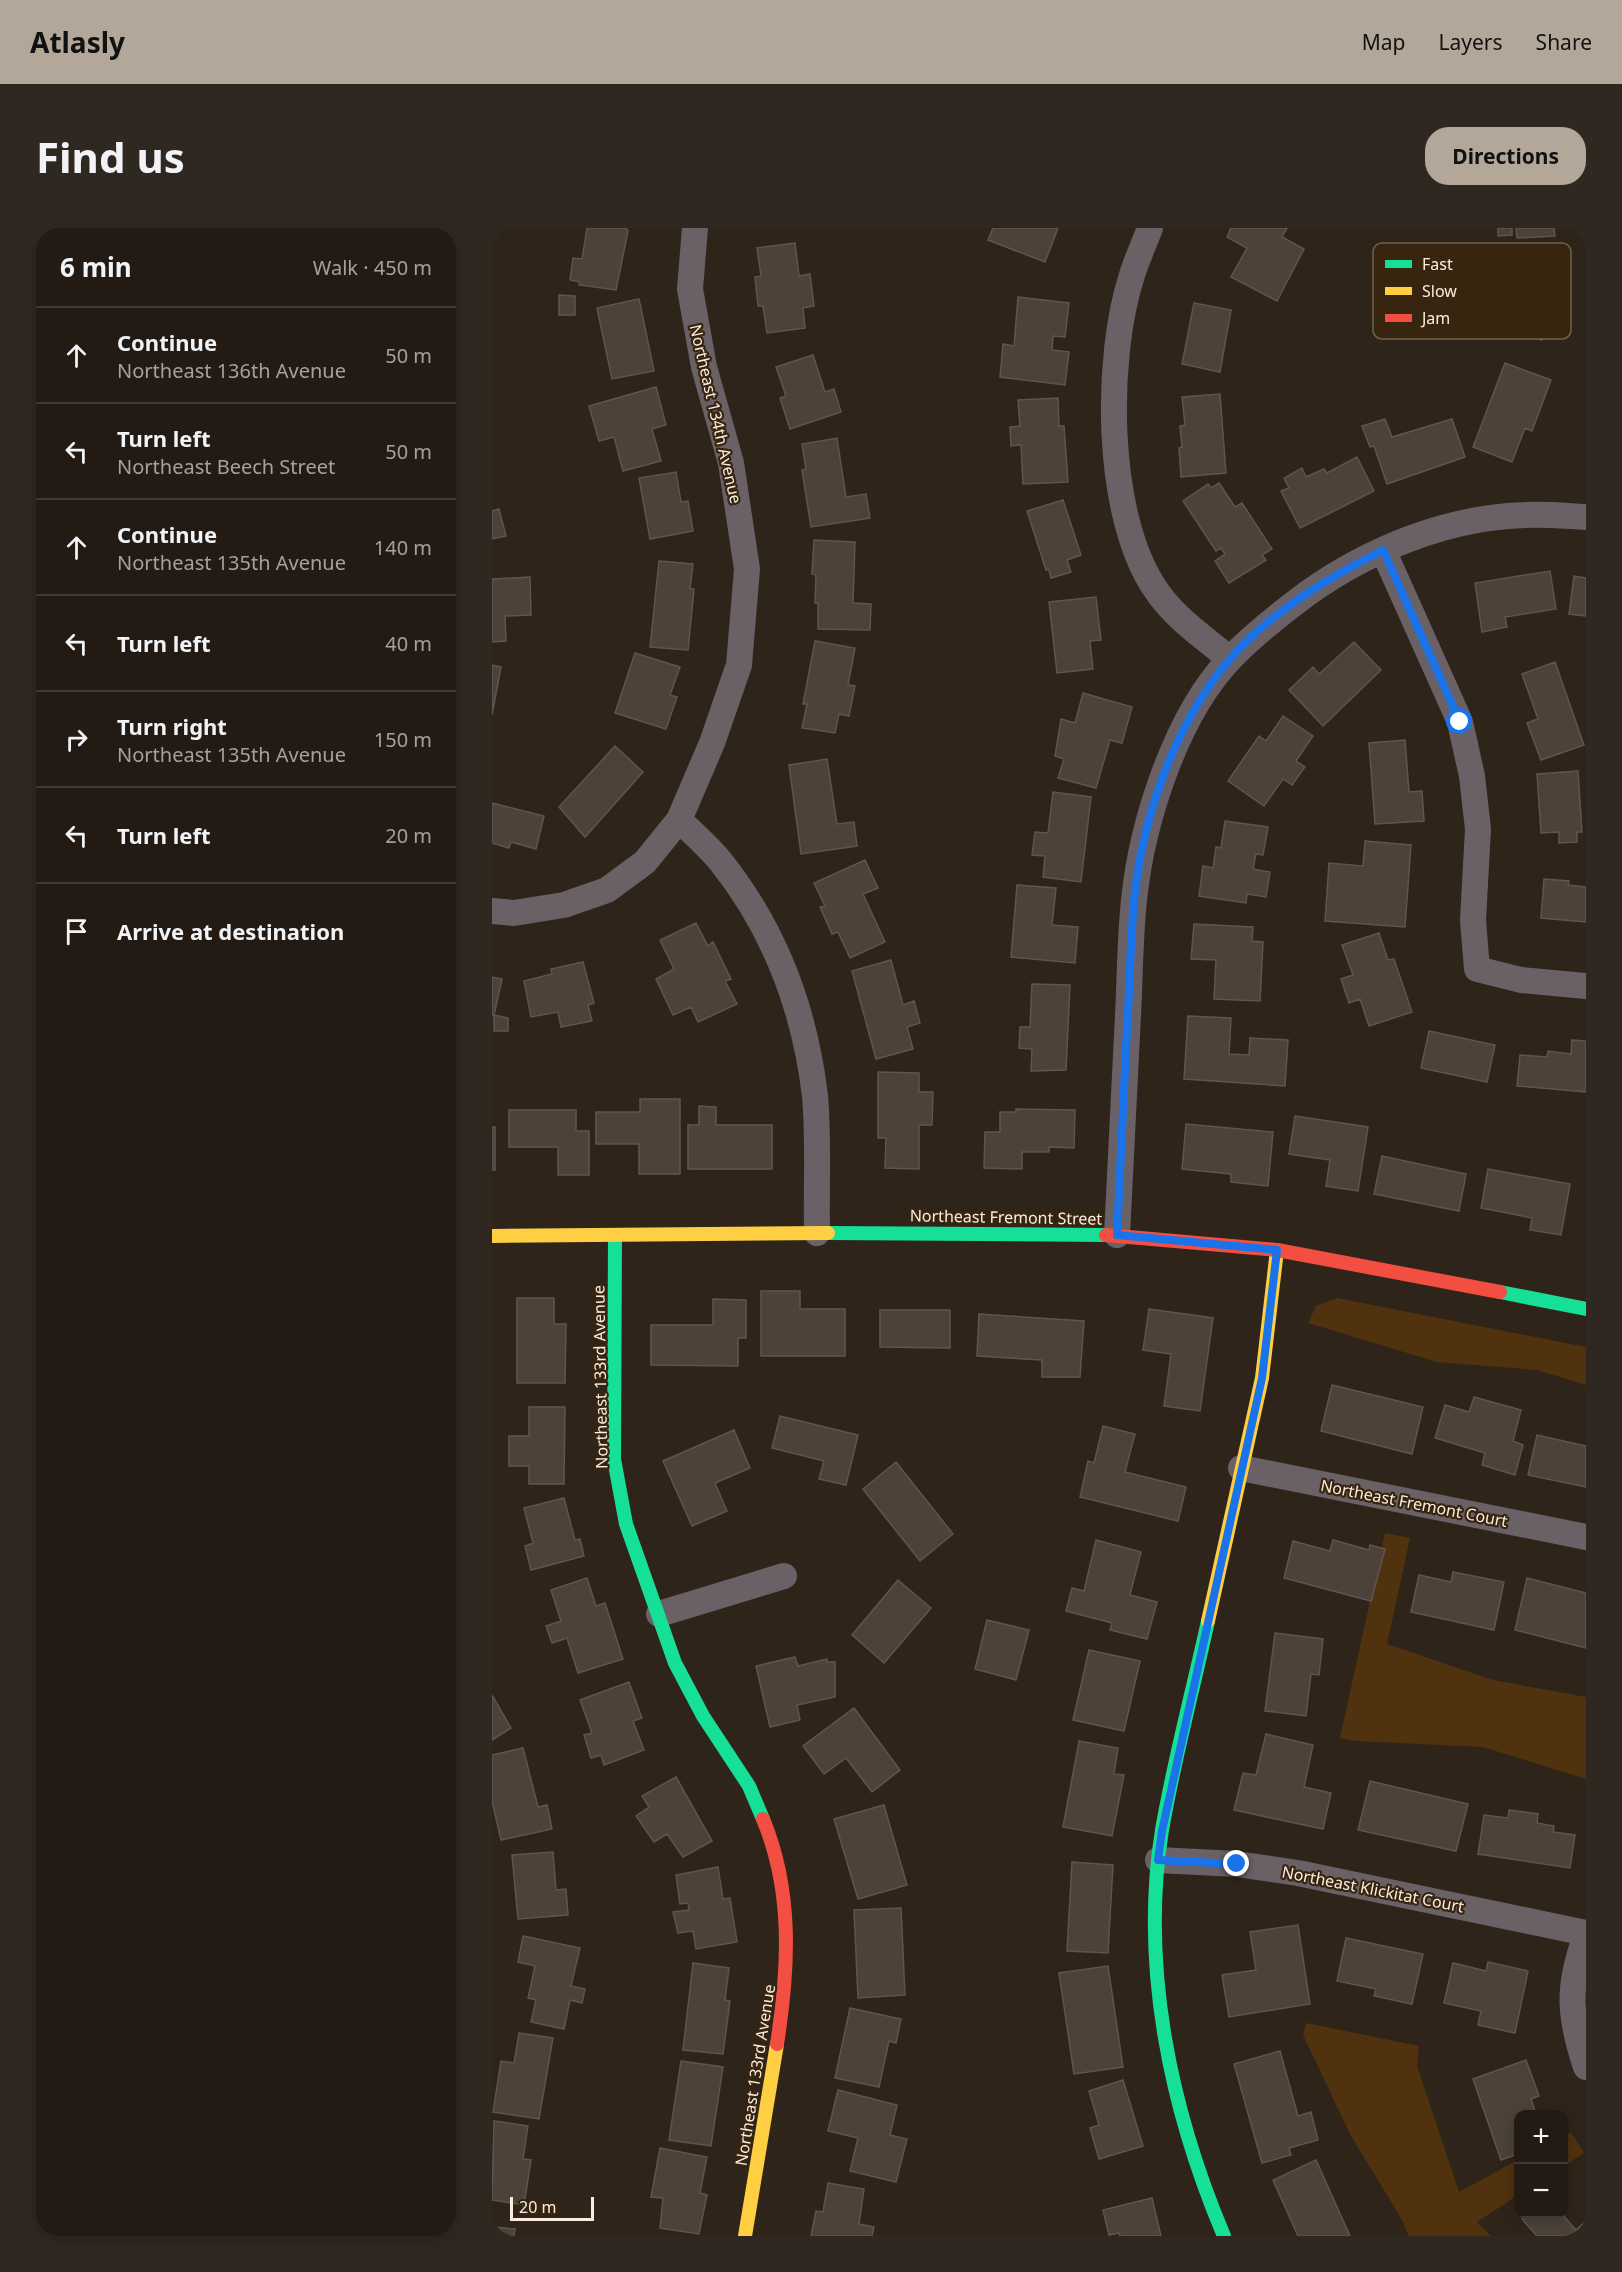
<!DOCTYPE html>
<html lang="en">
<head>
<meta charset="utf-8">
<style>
  :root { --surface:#231b13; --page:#2f2821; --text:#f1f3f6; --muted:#a3a1a0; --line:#403933; --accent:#b3a79a }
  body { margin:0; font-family:"Noto Sans",sans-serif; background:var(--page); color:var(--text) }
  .controls { position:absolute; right:18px; bottom:18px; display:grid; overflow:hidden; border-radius:12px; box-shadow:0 3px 15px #0003 }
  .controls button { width:54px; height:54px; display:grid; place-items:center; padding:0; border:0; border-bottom:2px solid var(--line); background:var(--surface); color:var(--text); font:30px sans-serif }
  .scale { position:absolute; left:18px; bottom:15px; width:84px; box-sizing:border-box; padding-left:6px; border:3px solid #faede0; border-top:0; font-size:16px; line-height:21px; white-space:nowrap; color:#faede0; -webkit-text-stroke:4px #382510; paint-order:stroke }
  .stop { position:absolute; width:18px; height:18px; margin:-14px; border:4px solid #1a73e8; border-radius:50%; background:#fff }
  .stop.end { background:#1a73e8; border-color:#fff; box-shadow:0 2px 6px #0008 }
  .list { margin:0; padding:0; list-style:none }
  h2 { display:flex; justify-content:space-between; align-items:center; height:78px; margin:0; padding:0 24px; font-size:26px }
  h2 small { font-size:20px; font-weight:400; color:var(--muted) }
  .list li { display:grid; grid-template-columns:39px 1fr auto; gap:18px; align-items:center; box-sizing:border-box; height:96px; padding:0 24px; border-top:2px solid var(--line) }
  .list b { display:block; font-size:22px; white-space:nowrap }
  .list p { margin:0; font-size:20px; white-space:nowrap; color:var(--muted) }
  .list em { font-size:20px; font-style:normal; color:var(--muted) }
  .icon { flex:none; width:33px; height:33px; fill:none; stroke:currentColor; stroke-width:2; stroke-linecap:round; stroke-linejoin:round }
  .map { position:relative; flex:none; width:1094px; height:2008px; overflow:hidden; border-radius:24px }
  header { display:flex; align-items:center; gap:36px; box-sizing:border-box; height:84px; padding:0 30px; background:var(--accent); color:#111 }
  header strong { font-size:28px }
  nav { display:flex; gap:33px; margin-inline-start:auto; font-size:21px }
  .intro { display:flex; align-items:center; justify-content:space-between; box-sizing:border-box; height:144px; padding:0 36px }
  h1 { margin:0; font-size:42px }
  .button { padding:15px 27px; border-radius:24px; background:var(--accent); color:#111; font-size:21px; font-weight:700 }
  main { display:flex; gap:36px; padding:0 36px }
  aside { flex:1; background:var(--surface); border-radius:24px; box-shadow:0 3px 15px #0003 }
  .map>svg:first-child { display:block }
</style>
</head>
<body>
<header>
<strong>Atlasly</strong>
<nav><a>Map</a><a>Layers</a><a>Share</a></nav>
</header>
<div class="intro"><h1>Find us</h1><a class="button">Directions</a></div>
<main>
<aside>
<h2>6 min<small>Walk · 450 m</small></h2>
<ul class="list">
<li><svg class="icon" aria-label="ahead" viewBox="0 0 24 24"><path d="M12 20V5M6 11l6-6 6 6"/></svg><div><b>Continue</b><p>Northeast 136th Avenue</p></div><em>50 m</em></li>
<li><svg class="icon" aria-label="left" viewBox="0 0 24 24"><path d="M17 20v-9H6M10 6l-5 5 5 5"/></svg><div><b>Turn left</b><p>Northeast Beech Street</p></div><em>50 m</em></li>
<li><svg class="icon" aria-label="ahead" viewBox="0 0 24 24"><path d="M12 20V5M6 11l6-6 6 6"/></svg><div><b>Continue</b><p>Northeast 135th Avenue</p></div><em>140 m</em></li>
<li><svg class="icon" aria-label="left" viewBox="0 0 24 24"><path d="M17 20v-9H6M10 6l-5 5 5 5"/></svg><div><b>Turn left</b></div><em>40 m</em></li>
<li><svg class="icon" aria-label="right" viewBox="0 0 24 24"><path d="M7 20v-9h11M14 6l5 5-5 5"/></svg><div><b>Turn right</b><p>Northeast 135th Avenue</p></div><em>150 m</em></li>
<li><svg class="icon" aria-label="left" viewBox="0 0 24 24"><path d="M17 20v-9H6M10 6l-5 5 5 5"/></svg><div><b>Turn left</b></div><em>20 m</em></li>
<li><svg class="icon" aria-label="arrive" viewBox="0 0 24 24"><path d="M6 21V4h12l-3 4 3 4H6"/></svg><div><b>Arrive at destination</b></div></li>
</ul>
</aside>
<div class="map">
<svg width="1094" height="2008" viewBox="0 0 1094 2008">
  <rect width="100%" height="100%" fill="#2f2419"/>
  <path fill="#50320f" d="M 845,1070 L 1094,1119 L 1094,1157 L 1045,1142 L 945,1134 L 816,1095 L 824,1078 Z
    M 893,1305 L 918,1310 L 895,1416 L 1001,1452 L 1094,1469 L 1094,1551 L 991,1519 L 864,1513 L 848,1510 Z
    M 814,1795 L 927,1818 L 925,1838 L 967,1964 L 1026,1932 L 1026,1967 L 985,1994 L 999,2008 L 917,2008 L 909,1990 L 859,1908 L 811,1807 Z
    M 1079,1904 L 1092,1925 L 1072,1938 L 1072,1908 Z"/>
  <path fill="#4c423a" stroke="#60554e" stroke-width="1.5" d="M 95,0 L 134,0 L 136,3 L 124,62 L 87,57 L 88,54 L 78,52 L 81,30 L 90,31 Z
    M 501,0 L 566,0 L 553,34 L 496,12 Z
    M 739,0 L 795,0 L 790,9 L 812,21 L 785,73 L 739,49 L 755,20 L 735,9 Z
    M 1006,0 L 1020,0 L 1020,7 L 1006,8 Z
    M 1024,0 L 1062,0 L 1063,8 L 1025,10 Z
    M 303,15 L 307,48 L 318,46 L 322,78 L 311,80 L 313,100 L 275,105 L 271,78 L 266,78 L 263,49 L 269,48 L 265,20 Z
    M 1017,18 L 1058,28 L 1046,77 L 1057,80 L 1050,112 L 1000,99 L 1004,84 L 992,80 L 998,57 L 1008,59 Z
    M 67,67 L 83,68 L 83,87 L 67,87 Z
    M 526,69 L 577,75 L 573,109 L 561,108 L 560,122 L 577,124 L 573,157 L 508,149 L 511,116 L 522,118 Z
    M 147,71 L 162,143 L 120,151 L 105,80 Z
    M 702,75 L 739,82 L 728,144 L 690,136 Z
    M 321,127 L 333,164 L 342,161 L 349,184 L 298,201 L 288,170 L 294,168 L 284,139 Z
    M 1013,135 L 1059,152 L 1040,203 L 1033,200 L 1020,234 L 981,219 Z
    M 164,159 L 174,197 L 160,201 L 169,233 L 131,243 L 122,209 L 107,213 L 97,178 Z
    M 728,166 L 734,245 L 689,249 L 687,220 L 690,219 L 688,198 L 693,197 L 690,169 Z
    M 566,170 L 567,198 L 572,198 L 576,254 L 531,256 L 529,217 L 519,218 L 518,199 L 528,198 L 526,172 Z
    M 893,191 L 900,209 L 960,191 L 973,229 L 895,256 L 882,218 L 878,219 L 870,198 Z
    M 345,210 L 354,269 L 374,266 L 378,290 L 319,299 L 310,242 L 314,241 L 310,216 Z
    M 865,229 L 882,263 L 808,300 L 789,263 L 797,260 L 792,250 L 810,240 L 814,249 L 832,241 L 835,245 Z
    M 184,244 L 189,274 L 196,273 L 201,303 L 158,311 L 147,250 Z
    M 727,255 L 743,279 L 750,275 L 780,321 L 770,327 L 774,332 L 737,355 L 723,333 L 733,326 L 729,320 L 724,323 L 691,273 L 716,256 L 719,260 Z
    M 571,272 L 589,327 L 575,332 L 579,344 L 559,350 L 557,342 L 554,342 L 535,283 Z
    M 7,281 L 14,308 L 0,311 L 0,283 Z
    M 322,312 L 363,314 L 361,375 L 379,376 L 378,402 L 326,401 L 326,375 L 323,375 L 324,347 L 320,346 Z
    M 167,333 L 201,336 L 198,361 L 202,361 L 196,422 L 158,419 Z
    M 1058,343 L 1064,381 L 1013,389 L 1015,399 L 990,404 L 983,355 Z
    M 1082,348 L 1094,350 L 1094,388 L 1077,386 Z
    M 38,349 L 39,387 L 13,388 L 14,413 L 0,414 L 0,351 Z
    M 604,369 L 609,412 L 598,413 L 601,441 L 565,445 L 557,374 Z
    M 323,413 L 363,420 L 356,457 L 363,458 L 357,488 L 347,486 L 343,505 L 310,500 L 315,476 L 311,476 Z
    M 862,414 L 889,442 L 831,498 L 797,462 L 821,439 L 827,446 Z
    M 143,425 L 188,439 L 178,467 L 185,469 L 174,501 L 123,485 Z
    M 1063,434 L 1092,517 L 1049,532 L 1035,495 L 1046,491 L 1030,446 Z
    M 0,437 L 9,439 L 0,487 Z
    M 591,465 L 640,479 L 630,515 L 618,512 L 604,560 L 566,550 L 572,531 L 563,528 L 569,491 L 583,495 Z
    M 791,488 L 821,508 L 804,533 L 813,539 L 800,557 L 791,551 L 772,578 L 736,553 L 767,508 L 774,513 Z
    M 913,512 L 917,564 L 930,563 L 932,593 L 883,596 L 877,515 Z
    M 123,518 L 151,544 L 93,609 L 67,579 Z
    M 335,531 L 345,596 L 362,594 L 365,618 L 309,626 L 297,537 Z
    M 1086,543 L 1090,604 L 1085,604 L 1085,614 L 1067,615 L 1067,604 L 1049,605 L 1045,546 Z
    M 561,564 L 599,569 L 589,654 L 551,649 L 553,628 L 540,627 L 543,604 L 556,605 Z
    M 0,575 L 52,588 L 44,621 L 19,614 L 17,620 L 0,615 Z
    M 733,593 L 776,599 L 771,627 L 764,626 L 761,641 L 778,644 L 774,669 L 755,666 L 754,675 L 707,668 L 711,638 L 721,640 L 724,619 L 729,620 Z
    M 873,613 L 919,617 L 913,699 L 833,693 L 837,635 L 871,638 Z
    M 373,632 L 386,660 L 371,666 L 393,714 L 358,730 L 346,704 L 340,706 L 328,679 L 333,678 L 322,655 Z
    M 1052,651 L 1077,653 L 1076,657 L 1094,659 L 1094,694 L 1049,690 Z
    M 525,657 L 564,660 L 560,697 L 586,699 L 583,735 L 519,729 Z
    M 204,695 L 216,718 L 221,714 L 239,751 L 233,753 L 245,776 L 206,794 L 199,779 L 181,787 L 164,751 L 182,741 L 168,712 Z
    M 702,696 L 761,699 L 760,713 L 771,714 L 768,773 L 722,771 L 724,732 L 699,731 Z
    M 887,705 L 896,732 L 902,731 L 920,784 L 877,798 L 868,771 L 857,775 L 849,751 L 861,747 L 850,717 Z
    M 399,732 L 411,777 L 422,773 L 428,795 L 415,799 L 421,821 L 384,831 L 360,743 Z
    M 91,734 L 102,775 L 96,777 L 100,793 L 69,799 L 66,784 L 39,789 L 32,753 L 60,746 L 59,741 Z
    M 0,749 L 10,751 L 2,787 L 0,787 Z
    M 540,756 L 578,757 L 574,842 L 539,843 L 540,821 L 527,820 L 528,799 L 538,799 Z
    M 2,787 L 16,790 L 16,803 L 2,803 Z
    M 696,788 L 739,790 L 737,826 L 757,827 L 758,810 L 796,812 L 793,858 L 692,851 Z
    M 937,803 L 1003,817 L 995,854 L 929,840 Z
    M 1080,812 L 1094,813 L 1094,864 L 1025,858 L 1028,827 L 1055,829 L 1056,823 L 1079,826 Z
    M 386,844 L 427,845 L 427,864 L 441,864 L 440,897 L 427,897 L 427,941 L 393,940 L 394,910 L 386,910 Z
    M 148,871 L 188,871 L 188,946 L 147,946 L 147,916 L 104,916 L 104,884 L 148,884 Z
    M 207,878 L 224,879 L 224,897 L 280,897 L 280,941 L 196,941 L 196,897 L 207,897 Z
    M 524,881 L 583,882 L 582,920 L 557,919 L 557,924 L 530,924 L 530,941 L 492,940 L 493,904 L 508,904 L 508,884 L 524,884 Z
    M 17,882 L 84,882 L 84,903 L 97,903 L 97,947 L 66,947 L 66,919 L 17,919 Z
    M 803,888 L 876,899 L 866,963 L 834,958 L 838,932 L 797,926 Z
    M 694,896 L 781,904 L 776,958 L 739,954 L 739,946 L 690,941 Z
    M 0,899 L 3,899 L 3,942 L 0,942 Z
    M 890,928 L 974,946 L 967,983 L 882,966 Z
    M 996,941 L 1078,956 L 1069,1007 L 1038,1002 L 1040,990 L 989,980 Z
    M 269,1063 L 308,1063 L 308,1081 L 353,1081 L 353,1128 L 269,1128 Z
    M 25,1070 L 62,1070 L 62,1096 L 74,1096 L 73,1155 L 25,1155 Z
    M 221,1071 L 254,1072 L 254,1110 L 246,1110 L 246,1138 L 159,1137 L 159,1097 L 221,1097 Z
    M 657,1081 L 721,1090 L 708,1183 L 672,1178 L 679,1126 L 651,1122 Z
    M 388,1082 L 458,1082 L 458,1120 L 388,1119 Z
    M 487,1086 L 592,1093 L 588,1149 L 550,1149 L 550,1132 L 485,1128 Z
    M 840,1157 L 931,1179 L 920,1226 L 829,1203 Z
    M 982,1169 L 1029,1182 L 1021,1213 L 1031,1217 L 1023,1247 L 990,1237 L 993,1225 L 943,1210 L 953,1177 L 977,1184 Z
    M 37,1179 L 73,1179 L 72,1256 L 37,1256 L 37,1238 L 17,1238 L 17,1208 L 37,1208 Z
    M 288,1188 L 366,1207 L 354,1257 L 327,1251 L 332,1233 L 280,1220 Z
    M 611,1198 L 643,1206 L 633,1244 L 694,1259 L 686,1293 L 588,1269 L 596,1233 L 602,1235 Z
    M 242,1202 L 258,1240 L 223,1255 L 235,1283 L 200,1298 L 171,1233 Z
    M 1045,1207 L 1094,1218 L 1094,1259 L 1036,1247 Z
    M 404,1234 L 461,1306 L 428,1333 L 371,1261 Z
    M 72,1270 L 83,1312 L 88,1311 L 92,1328 L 39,1342 L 33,1318 L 41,1315 L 32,1280 Z
    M 604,1312 L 649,1324 L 638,1367 L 665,1374 L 655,1411 L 618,1402 L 620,1395 L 574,1383 L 580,1360 L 592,1363 Z
    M 841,1312 L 877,1322 L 878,1317 L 893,1321 L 879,1373 L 792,1350 L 801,1313 L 838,1323 Z
    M 961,1344 L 1012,1354 L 1002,1402 L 919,1384 L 927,1347 L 959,1354 Z
    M 95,1350 L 104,1378 L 113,1375 L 131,1431 L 86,1445 L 75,1410 L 60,1415 L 54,1398 L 69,1393 L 59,1362 Z
    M 1035,1350 L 1094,1365 L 1094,1420 L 1023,1402 Z
    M 406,1352 L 439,1380 L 392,1435 L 360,1407 Z
    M 495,1392 L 537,1402 L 524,1452 L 483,1441 Z
    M 783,1405 L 831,1411 L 827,1447 L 819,1446 L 814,1488 L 773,1483 Z
    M 597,1422 L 648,1433 L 632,1503 L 581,1492 Z
    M 303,1429 L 306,1438 L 335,1431 L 335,1434 L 343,1434 L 343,1469 L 305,1477 L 308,1492 L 278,1499 L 264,1438 Z
    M 137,1454 L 150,1490 L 141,1493 L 152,1522 L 112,1537 L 109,1527 L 99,1530 L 92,1507 L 100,1505 L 88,1472 Z
    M 0,1467 L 19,1500 L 0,1512 Z
    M 362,1480 L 408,1542 L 380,1564 L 354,1530 L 332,1546 L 311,1518 Z
    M 774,1506 L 821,1517 L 812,1559 L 839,1565 L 831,1601 L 742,1582 L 751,1545 L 764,1547 Z
    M 587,1513 L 626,1520 L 622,1546 L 632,1547 L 620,1608 L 571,1599 Z
    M 31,1520 L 46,1579 L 55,1577 L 60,1601 L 9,1612 L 0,1573 L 0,1527 Z
    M 184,1549 L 220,1613 L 191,1629 L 175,1606 L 162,1614 L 144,1588 L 157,1579 L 150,1568 Z
    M 878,1553 L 976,1576 L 964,1623 L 866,1602 Z
    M 392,1577 L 415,1657 L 366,1671 L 342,1591 Z
    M 1017,1582 L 1046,1586 L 1045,1595 L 1062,1598 L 1061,1604 L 1083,1607 L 1078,1640 L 986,1626 L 992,1587 L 1016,1590 Z
    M 61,1624 L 64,1662 L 74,1661 L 76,1687 L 26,1691 L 20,1627 Z
    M 580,1634 L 621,1637 L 616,1725 L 575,1723 Z
    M 226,1639 L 231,1671 L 238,1670 L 245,1714 L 204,1721 L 201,1703 L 186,1705 L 181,1684 L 197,1682 L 196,1675 L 188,1676 L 184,1647 Z
    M 409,1680 L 413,1767 L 366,1770 L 362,1682 Z
    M 806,1697 L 818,1776 L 737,1789 L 730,1747 L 764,1742 L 758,1704 Z
    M 31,1708 L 88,1720 L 79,1758 L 93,1761 L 90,1775 L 78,1772 L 72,1801 L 39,1794 L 44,1772 L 36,1770 L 43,1738 L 26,1734 Z
    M 854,1710 L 931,1726 L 920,1776 L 882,1768 L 884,1761 L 845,1753 Z
    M 996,1734 L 1036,1743 L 1023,1805 L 986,1797 L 989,1783 L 952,1775 L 961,1735 L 994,1743 Z
    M 201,1735 L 237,1740 L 233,1772 L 238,1773 L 231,1826 L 191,1822 Z
    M 616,1738 L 631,1839 L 582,1846 L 567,1745 Z
    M 358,1780 L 409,1791 L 404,1815 L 397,1813 L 387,1859 L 343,1850 Z
    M 27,1805 L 61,1810 L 47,1891 L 1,1884 L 9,1833 L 22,1835 Z
    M 788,1823 L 806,1888 L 819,1884 L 826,1912 L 797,1920 L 799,1927 L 770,1935 L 742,1836 Z
    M 1034,1832 L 1047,1868 L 1039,1871 L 1044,1886 L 1026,1886 L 1026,1926 L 1009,1932 L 981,1851 Z
    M 189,1833 L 231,1839 L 219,1918 L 177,1912 Z
    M 631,1852 L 651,1918 L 607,1931 L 598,1900 L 607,1897 L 597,1863 Z
    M 346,1862 L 405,1877 L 398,1907 L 415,1911 L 404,1954 L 358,1943 L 366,1910 L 336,1903 Z
    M 2,1893 L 36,1898 L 31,1931 L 39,1932 L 32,1977 L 0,1972 Z
    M 168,1920 L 215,1929 L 208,1965 L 215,1967 L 207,2006 L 168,2000 L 171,1970 L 159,1969 Z
    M 824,1932 L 858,2008 L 806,2008 L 781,1952 Z
    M 336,1955 L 372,1961 L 367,1996 L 382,1999 L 380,2008 L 319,2008 L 324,1983 L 331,1984 Z
    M 660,1970 L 669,2008 L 628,2008 L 627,2005 L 617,2007 L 611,1982 Z
    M 1037,1986 L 1070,1986 L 1084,2002 L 1094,1993 L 1094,2008 L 1045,2008 L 1030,1991 Z
    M 0,1999 L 23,2001 L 22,2008 L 0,2008 Z"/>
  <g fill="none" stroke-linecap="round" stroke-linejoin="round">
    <path stroke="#6a6166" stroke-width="26" d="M 658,0 C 652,16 645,31 640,47 C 613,130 613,284 662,359 C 681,389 711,409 738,431
      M 891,322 L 968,494 L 980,548 L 986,601 L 981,692 L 985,741 L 1029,752 L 1094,758
      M 187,592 C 201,605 217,619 229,634 C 283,702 313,783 323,868 C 327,913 324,960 325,1005
      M 0,683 L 22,685 L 72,677 L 115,662 L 153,634 L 187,592 L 220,515 L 247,437 L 255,341 L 239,235 L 212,139 L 198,61 L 203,0
      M 625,1007 C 628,934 632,861 636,787 C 638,749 638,710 642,672 C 650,594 684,487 739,430 C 762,406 789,385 816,365 C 878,321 956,289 1034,287 C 1054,286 1074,288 1094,289
      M 749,1240 L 1094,1309
      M 167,1386 L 292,1348
      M 666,1632 L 745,1636 L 806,1645 L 1094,1705
      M 1094,1708 C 1075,1758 1077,1788 1094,1839"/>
    <path stroke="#16e098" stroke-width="14" d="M 336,1005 L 614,1007
      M 123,1007 L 122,1231 L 134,1296 L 183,1435 L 211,1488 L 257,1558 L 271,1591
      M 1008,1064 L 1094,1081
      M 716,1393 C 701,1462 682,1532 670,1602 C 648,1739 679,1883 732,2008"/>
    <path stroke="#ffcf43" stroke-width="14" d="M 0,1008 L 336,1005
      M 716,1393 L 770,1150 L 785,1022
      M 253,2008 L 285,1816"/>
    <path stroke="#f24e42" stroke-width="14" d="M 614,1007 L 785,1022 L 1008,1064
      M 271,1591 C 301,1663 297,1740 285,1816"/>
  </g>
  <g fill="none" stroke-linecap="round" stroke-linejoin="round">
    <path stroke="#1a73e8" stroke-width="8" d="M 745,1636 L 666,1632 L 670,1603 L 770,1150 L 785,1022 L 625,1007 C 628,938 632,869 635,799 C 638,757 638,715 642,673 C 650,589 683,496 737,432 C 778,384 836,350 891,322 L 968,494"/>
  </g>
  <g text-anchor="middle" stroke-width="4.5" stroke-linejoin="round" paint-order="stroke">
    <g font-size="16" fill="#faede0" stroke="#382510">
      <text transform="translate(224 186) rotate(77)" y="6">Northeast 134th Avenue</text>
      <text transform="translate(514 989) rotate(1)" y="6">Northeast Fremont Street</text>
      <text transform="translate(108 1149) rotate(-91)" y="6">Northeast 133rd Avenue</text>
      <text transform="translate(922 1275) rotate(11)" y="6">Northeast Fremont Court</text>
      <text transform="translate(881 1661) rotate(11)" y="6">Northeast Klickitat Court</text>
      <text transform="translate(263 1847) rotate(-81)" y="6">Northeast 133rd Avenue</text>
    </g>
  </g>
  <rect x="881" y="15" width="198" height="96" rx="9" fill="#382510" stroke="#72614e" stroke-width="1.5"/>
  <rect x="893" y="32" width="27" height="8" fill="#16e098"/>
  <rect x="893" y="59" width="27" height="8" fill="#ffcf43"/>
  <rect x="893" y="86" width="27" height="8" fill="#f24e42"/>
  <g font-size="16" fill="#faede0">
    <text x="930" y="42">Fast</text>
    <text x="930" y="69">Slow</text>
    <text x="930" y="96">Jam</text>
  </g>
</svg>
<div class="controls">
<button>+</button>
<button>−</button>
</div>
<div class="scale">20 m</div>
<div class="stop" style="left:968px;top:494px"></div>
<div class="stop end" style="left:745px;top:1636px"></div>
</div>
</main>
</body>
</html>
